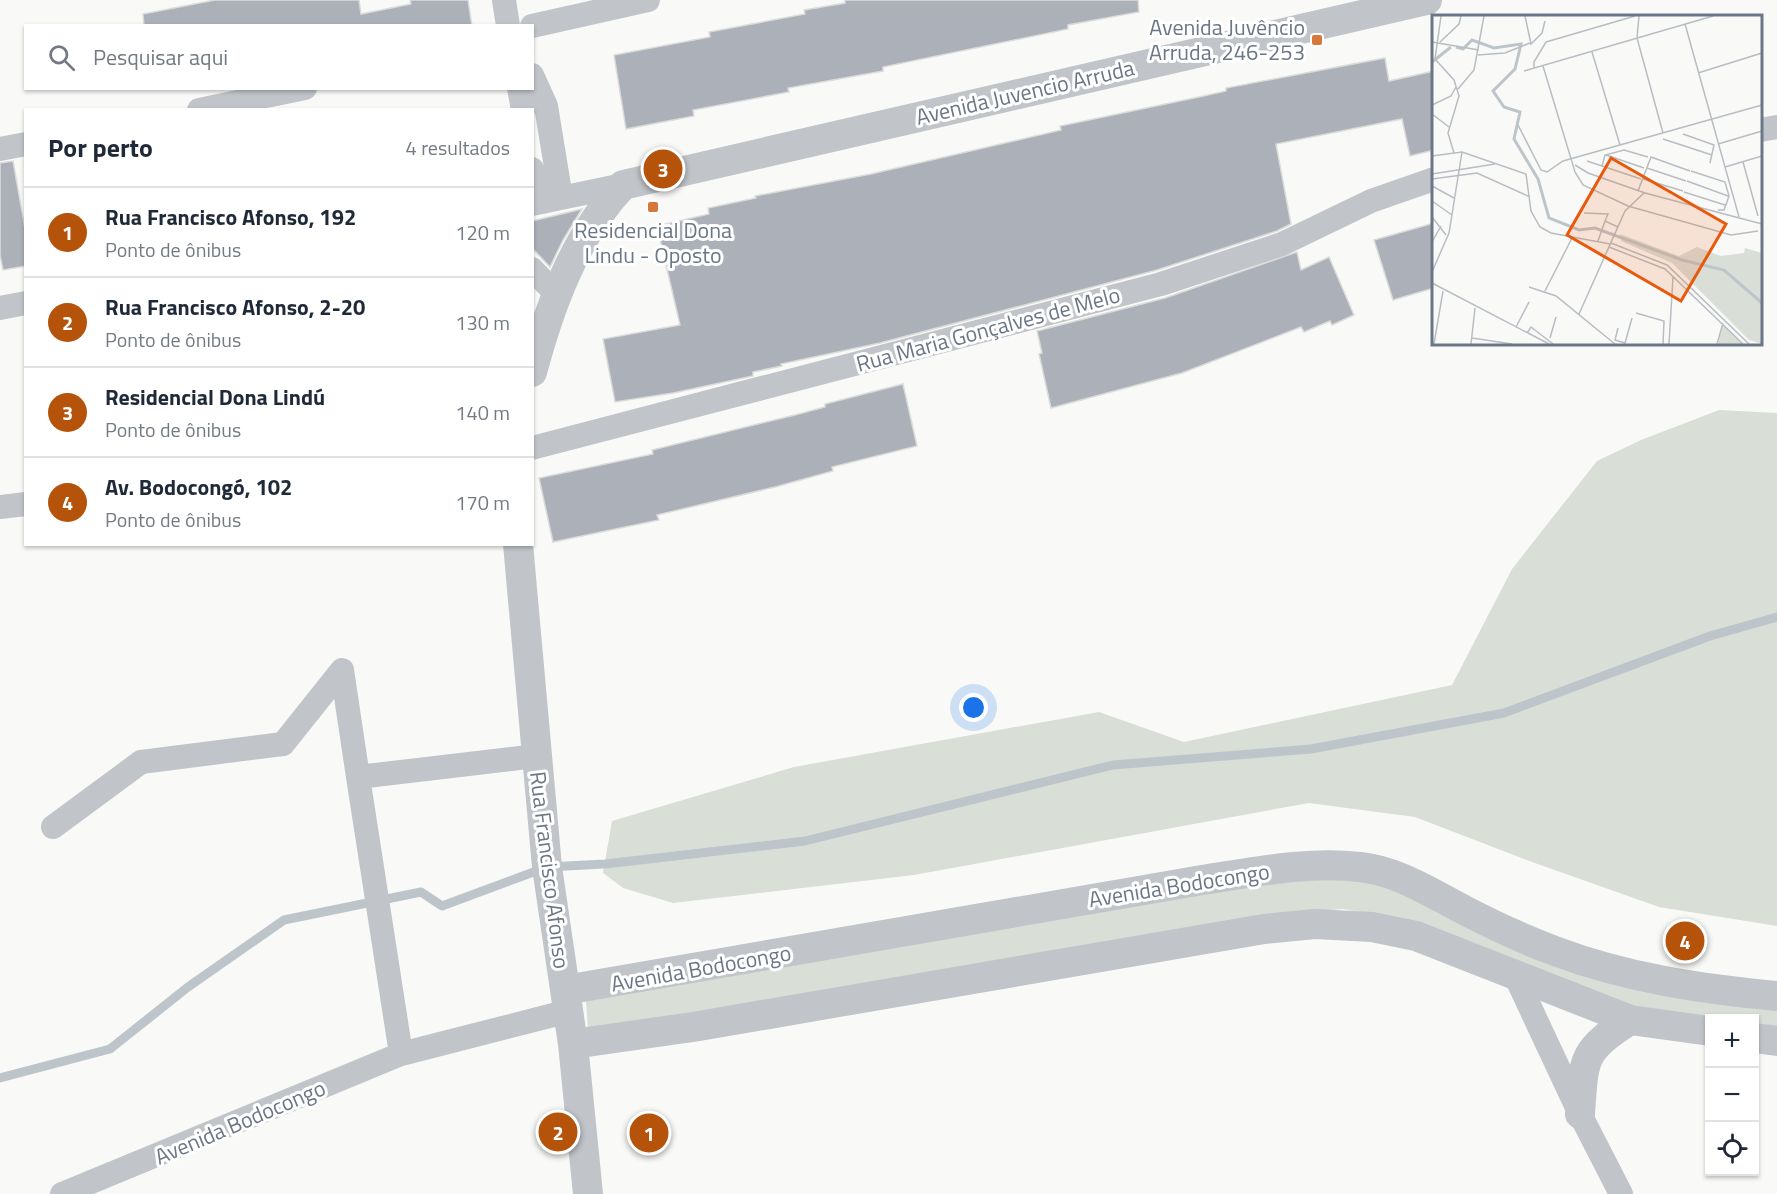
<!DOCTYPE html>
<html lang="pt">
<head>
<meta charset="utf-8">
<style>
  :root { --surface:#fff; --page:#f2f2f3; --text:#1f2937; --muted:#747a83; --line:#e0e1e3; --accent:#b45309 }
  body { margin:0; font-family:"Titillium Web",sans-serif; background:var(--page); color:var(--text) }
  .controls { position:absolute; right:18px; bottom:18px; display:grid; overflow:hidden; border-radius:0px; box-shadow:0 2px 4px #0004 }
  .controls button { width:54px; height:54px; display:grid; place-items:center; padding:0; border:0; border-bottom:2px solid var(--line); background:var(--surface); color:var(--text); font:30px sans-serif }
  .you { position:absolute; left:974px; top:708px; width:21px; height:21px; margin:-15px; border:4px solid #fff; border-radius:50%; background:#1a73e8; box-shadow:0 0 0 9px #1a73e833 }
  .badge { display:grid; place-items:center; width:39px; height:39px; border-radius:50%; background:var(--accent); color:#fff; font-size:20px; font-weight:700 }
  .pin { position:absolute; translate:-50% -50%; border:3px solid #fff; box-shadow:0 2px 6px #0006 }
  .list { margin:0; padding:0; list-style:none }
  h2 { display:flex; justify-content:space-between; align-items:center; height:78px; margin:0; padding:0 24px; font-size:26px }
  h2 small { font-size:20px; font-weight:400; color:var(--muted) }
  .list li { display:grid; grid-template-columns:39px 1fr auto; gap:18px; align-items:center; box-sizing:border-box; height:90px; padding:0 24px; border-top:2px solid var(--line) }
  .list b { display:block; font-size:22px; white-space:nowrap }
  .list p { margin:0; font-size:20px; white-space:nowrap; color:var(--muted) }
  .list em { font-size:20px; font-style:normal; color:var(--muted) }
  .icon { flex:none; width:33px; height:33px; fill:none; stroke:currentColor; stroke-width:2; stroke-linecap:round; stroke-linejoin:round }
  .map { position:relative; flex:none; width:1777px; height:1194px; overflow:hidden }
  .search { position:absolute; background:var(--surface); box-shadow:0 2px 4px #0004; left:24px; top:24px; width:510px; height:66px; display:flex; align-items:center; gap:15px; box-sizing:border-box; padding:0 21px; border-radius:0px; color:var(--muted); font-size:22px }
  .panel { position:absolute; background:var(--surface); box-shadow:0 2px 4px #0004; left:24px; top:108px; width:510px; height:438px; border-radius:0px }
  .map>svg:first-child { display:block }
</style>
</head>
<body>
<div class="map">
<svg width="1777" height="1194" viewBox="0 0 1777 1194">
  <rect width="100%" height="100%" fill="#f9faf8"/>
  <path fill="#d9ded7" d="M 1719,410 L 1777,413 L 1777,926 L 1659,907 L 1532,862 L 1415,817 L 1309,803 L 914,875 L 673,903 L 623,888 L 603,873 L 612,821 L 794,767 L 1099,712 L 1184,742 L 1452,685 L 1512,569 L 1597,461 L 1641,440 Z
    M 1295,877 L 1346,878 L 1380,884 L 1777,1005 L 1777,1029 L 1755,1027 L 1754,1018 L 1710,1018 L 1631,1012 L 1394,918 L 1343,909 L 1276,914 L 588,1030 L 586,1001 Z"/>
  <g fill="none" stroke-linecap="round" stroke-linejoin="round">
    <path stroke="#bdc5cb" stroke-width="9" d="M 0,1078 L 110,1049 L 188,987 L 284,920 L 421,892 L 442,906 L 547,867 L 605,864 L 805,841 L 1113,765 L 1311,749 L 1504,713 L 1710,636 L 1777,617"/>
  </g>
  <path fill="#acb1b9" stroke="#dbdbda" stroke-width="1.5" d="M 215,0 L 359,0 L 361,14 L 411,4 L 410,0 L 468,0 L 472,26 L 144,26 L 143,14 Z
    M 845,0 L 1138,0 L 1139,12 L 1068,25 L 1068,29 L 883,67 L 883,71 L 788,88 L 789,92 L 693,110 L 694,116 L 626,129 L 614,55 L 710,37 L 709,32 L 805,14 L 804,10 L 845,3 Z
    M 1385,58 L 1389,81 L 1434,71 L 1434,150 L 1410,156 L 1402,119 L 1276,144 L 1291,224 L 1277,231 L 1157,270 L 880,343 L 781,364 L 782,366 L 753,372 L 753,376 L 673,393 L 615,402 L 603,339 L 680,325 L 657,226 L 709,214 L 708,208 L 756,198 L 755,196 L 871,174 L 1061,130 L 1060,126 L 1199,97 L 1226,91 L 1226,88 Z
    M 13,161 L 26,234 L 26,266 L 3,270 L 0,255 L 0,163 Z
    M 582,209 L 563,240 L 550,267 L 532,248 L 532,221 Z
    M 1434,223 L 1434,288 L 1393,300 L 1374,240 Z
    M 1297,252 L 1301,270 L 1329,257 L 1354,315 L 1332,325 L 1330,321 L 1304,332 L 1301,327 L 1182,373 L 1051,408 L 1039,354 L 1042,353 L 1037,331 L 1165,298 Z
    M 903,384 L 917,446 L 832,467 L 833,471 L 775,487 L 657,515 L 659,520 L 553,542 L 539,478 L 653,454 L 652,450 L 795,415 L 825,407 L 825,404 Z"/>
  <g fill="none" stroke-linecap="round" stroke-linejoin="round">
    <path stroke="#c1c4c9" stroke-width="24" d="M 504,0 L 508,26
      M 532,26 L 648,0
      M 532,75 L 546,106 L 561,198
      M 519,88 L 523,110
      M 199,110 L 305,88
      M 1760,130 L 1777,127
      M 0,149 L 26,144
      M 532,169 L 538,202
      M 532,204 L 623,185
      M 532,269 L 558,296
      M 0,308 L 26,303
      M 532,448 L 1161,284 L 1282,244 L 1371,201 L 1434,179
      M 0,507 L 26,504
      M 53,827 L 141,762 L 283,744 L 342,670 L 358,777
      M 1514,973 L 1580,1114 L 1621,1194
      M 401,1054 L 358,777 L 536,756
      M 62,1194 L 401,1054 L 569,1011"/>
    <path stroke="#c1c4c9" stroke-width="30" d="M 532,372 C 550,305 575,236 623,185 L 1427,0
      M 518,544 L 547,867 L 573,1044 L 588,1194
      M 565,990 L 1202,880 C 1255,872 1307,861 1360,867 C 1398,871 1431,893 1464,910 C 1493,925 1525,940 1555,951 C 1626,978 1702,989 1777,996
      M 1754,1038 L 1777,1041
      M 573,1044 L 693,1027 L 1264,929 L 1315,924 L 1372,927 L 1416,936 L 1630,1020 L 1710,1031
      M 1580,1114 C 1584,1059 1581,1051 1630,1020"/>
  </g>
  <g fill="#d6783c" stroke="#fff" stroke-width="2">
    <rect x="1311" y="34" width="12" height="12" rx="3"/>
    <rect x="647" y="201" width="12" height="12" rx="3"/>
  </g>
  <g text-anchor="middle" stroke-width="6" stroke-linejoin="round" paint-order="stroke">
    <g font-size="22" fill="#6b7686" stroke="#fff" text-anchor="end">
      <text x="1305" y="35">Avenida Juvêncio<tspan x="1305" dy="25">Arruda, 246-253</tspan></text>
      <text x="653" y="238" text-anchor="middle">Residencial Dona<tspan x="653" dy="25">Lindu - Oposto</tspan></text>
    </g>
    <g font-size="22" fill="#6b7686" stroke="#fff">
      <text transform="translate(1025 92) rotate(-13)" y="8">Avenida Juvencio Arruda</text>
      <text transform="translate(988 329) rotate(-15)" y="8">Rua Maria Gonçalves de Melo</text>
      <text transform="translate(550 870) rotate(83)" y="8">Rua Francisco Afonso</text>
      <text transform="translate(1179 885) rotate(-9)" y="8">Avenida Bodocongo</text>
      <text transform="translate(701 968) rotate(-10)" y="8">Avenida Bodocongo</text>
      <text transform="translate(240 1122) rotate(-23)" y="8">Avenida Bodocongo</text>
    </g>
  </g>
  <g transform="translate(1432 15)">
    <rect width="330" height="330" fill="#f9faf8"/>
    <path d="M 188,219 L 247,241 L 265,232 L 289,241 L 312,238 L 313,233 L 330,238 L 330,329 L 317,325 L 240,248 L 189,226 ZM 291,309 L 310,329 L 286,329 Z" fill="#d9ded7"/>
    <path fill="none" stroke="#bdc5cb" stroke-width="3" d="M 24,32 L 31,34 L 40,25 L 62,33 L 89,29 L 83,54 L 61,76 L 72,92 L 88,97 L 82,124 L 106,164 L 117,203 L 147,215 L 163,213 L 250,245 L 292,255 L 330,288M 0,47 L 19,32"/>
    <path fill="none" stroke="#b8bdc3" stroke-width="1.5" d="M 9,1 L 3,44 L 22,65 L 27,81 L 16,118 L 22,138M 93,1 L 99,29 L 110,18 L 113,6M 207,1 L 205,23 L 231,118M 253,9 L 307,202M 0,27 L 47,35M 8,27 L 27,9 L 29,1M 114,27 L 203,1M 160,37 L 188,130M 46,40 L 73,38 L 98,28M 111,51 L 143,157 L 151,170 L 196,191 L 299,220 L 326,216M 102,53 L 102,47 L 114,27M 92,56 L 281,1M 266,58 L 330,38M 26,74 L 42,55 L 52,1M 0,90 L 19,81 L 24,72M 0,99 L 17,112M 86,110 L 109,155 L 115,157 L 131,146 L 330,90M 251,119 L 282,130 L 278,148M 231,124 L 280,140M 286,129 L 330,116M 174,140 L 212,153M 0,141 L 30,137 L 94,159 L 99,196 L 108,212 L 119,218 L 178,229M 155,146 L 209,164M 311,147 L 326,201M 143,150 L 156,158 L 213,178 L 330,209M 170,151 L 173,140 L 192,135 L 216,142M 293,152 L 330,141M 215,153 L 254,166M 259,156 L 293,167 L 297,181 L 292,195 L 286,195M 0,159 L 63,149M 0,164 L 45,158 L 98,182M 211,164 L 251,176M 255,166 L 296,181M 0,171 L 22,183M 206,176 L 219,142 L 258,156M 252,177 L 293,190M 0,186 L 20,200M 152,198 L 176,199 L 173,206M 0,202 L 14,220M 166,226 L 173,206 L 186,212M 0,227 L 9,211M 179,228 L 235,250 L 317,329M 177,232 L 233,254 L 311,329M 0,257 L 17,218 L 30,137M 0,268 L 117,329M 97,272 L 124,281 L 183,329M 113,276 L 140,223M 204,298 L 232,306 L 231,329M 147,299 L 193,196 L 212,178M 84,312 L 97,287M 186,313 L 183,325 L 193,328 L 200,303M 95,318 L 99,312 L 121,329M 40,323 L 80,329M 118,323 L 124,302M 2,329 L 11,276M 39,329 L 43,293M 237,329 L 241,262M 285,329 L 291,308"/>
    <path fill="#e8590c" fill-opacity="0.15" stroke="#e8590c" stroke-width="3" d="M 179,143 L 294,209 L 249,286 L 135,220 Z"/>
    <rect width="330" height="330" fill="none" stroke="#6b7686" stroke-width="3"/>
  </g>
</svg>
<div class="controls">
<button>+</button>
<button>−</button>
<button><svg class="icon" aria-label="locate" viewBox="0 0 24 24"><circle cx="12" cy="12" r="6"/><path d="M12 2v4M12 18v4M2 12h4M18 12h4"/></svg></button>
</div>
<div class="you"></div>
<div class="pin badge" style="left:649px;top:1133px">1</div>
<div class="pin badge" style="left:558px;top:1132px">2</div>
<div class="pin badge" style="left:663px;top:169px">3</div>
<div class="pin badge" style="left:1685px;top:941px">4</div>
<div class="search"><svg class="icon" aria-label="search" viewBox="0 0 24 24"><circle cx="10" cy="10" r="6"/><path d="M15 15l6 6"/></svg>Pesquisar aqui</div>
<section class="panel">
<h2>Por perto<small>4 resultados</small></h2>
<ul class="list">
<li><span class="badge">1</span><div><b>Rua Francisco Afonso, 192</b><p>Ponto de ônibus</p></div><em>120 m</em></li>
<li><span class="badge">2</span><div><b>Rua Francisco Afonso, 2-20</b><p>Ponto de ônibus</p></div><em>130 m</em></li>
<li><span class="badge">3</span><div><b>Residencial Dona Lindú</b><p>Ponto de ônibus</p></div><em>140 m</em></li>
<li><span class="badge">4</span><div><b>Av. Bodocongó, 102</b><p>Ponto de ônibus</p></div><em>170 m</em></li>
</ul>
</section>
</div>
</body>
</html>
